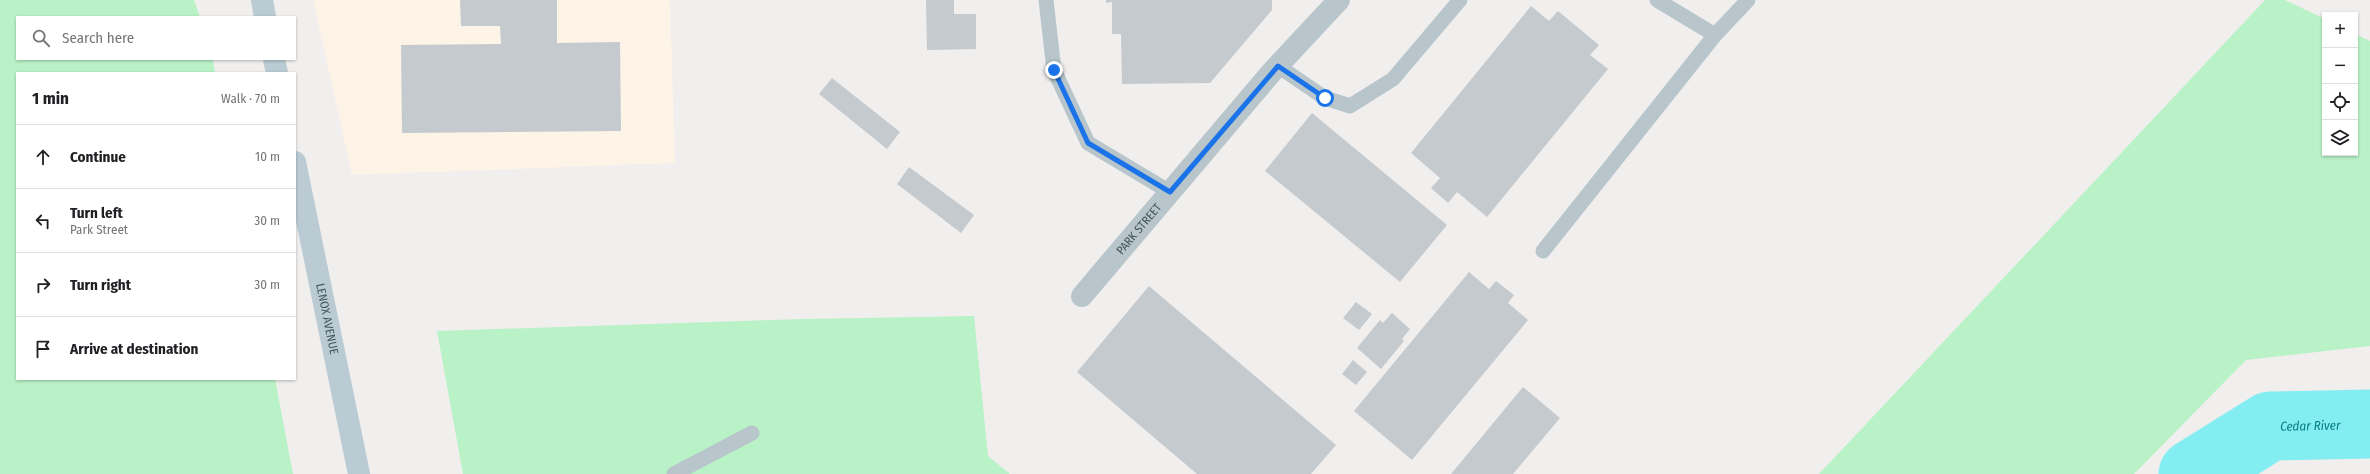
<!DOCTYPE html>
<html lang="en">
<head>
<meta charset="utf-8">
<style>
  :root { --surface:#fff; --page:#f6f6f6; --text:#202124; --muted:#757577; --line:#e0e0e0 }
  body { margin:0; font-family:"Fira Sans Condensed",sans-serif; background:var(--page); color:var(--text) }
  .controls { position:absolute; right:12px; top:12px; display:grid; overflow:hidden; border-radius:0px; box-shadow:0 1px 3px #0004 }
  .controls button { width:36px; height:36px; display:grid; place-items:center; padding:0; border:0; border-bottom:1px solid var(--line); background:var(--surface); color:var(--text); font:20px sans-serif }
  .stop { position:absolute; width:12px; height:12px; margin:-9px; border:3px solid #1a73e8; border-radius:50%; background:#fff }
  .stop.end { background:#1a73e8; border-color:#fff; box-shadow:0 1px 4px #0008 }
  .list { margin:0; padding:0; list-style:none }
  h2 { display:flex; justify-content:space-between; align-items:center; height:52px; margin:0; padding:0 16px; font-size:17px }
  h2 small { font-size:13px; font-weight:400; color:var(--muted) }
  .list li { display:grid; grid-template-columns:26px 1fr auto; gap:12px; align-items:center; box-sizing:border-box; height:64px; padding:0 16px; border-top:1px solid var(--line) }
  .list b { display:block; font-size:15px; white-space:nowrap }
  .list p { margin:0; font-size:13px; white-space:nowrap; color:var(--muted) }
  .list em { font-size:13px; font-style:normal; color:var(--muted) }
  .icon { flex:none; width:22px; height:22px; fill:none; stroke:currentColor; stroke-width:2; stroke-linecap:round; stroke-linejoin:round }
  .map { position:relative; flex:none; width:2370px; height:474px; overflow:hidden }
  .search { position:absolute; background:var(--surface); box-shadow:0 1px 3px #0004; left:16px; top:16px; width:280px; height:44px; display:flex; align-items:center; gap:10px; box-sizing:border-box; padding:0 14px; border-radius:0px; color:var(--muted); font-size:15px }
  .panel { position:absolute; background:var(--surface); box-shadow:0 1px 3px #0004; left:16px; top:72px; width:280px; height:308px; border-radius:0px }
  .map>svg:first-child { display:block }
</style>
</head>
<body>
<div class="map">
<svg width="2370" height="474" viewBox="0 0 2370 474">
  <rect width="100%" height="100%" fill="#f1eeee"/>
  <path fill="#fdf3e6" d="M 313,0 L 670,0 L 675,163 L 352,175 Z"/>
  <path fill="#b9f2c6" d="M 0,0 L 194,0 L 200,17 L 17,17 L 17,59 L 213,59 L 215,73 L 17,73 L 17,379 L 275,379 L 293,474 L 0,474 Z
    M 2265,0 L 2285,0 L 2325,19 L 2325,153 L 2355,153 L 2355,34 L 2370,41 L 2370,346 L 2246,360 L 2134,474 L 1819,474 Z
    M 974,316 L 988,456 L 1010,474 L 463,474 L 437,331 L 804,319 Z"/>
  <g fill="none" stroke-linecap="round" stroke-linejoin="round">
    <path stroke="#83edf2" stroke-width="69" id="s1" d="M 2193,474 L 2270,426 L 2370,424"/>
  </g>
  <path fill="#c5cace" d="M 460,0 L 557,0 L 557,43 L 620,42 L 621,131 L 402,133 L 401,45 L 501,44 L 500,26 L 461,26 Z
    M 926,0 L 954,0 L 954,14 L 976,14 L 976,49 L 927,50 Z
    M 1106,0 L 1272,0 L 1272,10 L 1210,83 L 1122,84 L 1121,34 L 1112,34 L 1112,2 L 1106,3 Z
    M 1531,6 L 1549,21 L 1558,11 L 1599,45 L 1590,55 L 1608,69 L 1487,217 L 1457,192 L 1448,203 L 1431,188 L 1440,178 L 1411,153 Z
    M 832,78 L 900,132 L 887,149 L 819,94 Z
    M 1312,113 L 1447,225 L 1400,282 L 1265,171 Z
    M 909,167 L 974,215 L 961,233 L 897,184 Z
    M 1469,272 L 1489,289 L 1496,281 L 1514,295 L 1508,303 L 1528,320 L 1412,460 L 1354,411 Z
    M 1149,286 L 1336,445 L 1311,474 L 1197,474 L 1077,372 Z
    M 1356,302 L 1372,314 L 1359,330 L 1343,318 Z
    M 1392,313 L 1410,329 L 1402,339 L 1404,341 L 1381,369 L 1357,348 L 1380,320 L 1383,323 Z
    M 1353,360 L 1367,372 L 1356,385 L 1342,374 Z
    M 1523,387 L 1560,418 L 1513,474 L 1451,474 Z"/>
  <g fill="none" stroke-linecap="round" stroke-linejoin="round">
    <path stroke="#b8c6cc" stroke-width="15" d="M 1046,0 L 1054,70 L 1088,143 L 1170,192
      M 1657,0 L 1715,35
      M 1278,66 L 1325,98 L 1350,106 L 1393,79 L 1460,0
      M 1543,251 L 1715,35 L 1748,0
      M 674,474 L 752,433"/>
    <path stroke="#b8c6cc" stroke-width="22" id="s2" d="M 1082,296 L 1270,74 L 1339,0"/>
    <g stroke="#bacbd4" stroke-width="22">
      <path d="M 262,0 L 265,17"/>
      <path d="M 274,59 L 277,73"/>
      <path id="s3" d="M 295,162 L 359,474"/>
    </g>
  </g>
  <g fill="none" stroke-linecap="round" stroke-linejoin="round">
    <path stroke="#1a73e8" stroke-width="5" d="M 1054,70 L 1088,143 L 1170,192 L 1278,66 L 1325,98"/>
  </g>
  <g text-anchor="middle" stroke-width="3.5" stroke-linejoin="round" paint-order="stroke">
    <g font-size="12" fill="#45565d" stroke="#fff">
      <text dy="4" stroke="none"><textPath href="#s2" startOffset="88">PARK STREET</textPath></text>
      <text dy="4" stroke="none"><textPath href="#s3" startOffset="160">LENOX AVENUE</textPath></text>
    </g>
    <g font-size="13" font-style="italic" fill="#067d82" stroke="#fff">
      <text dy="5" stroke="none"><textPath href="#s1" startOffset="131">Cedar River</textPath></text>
    </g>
  </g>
</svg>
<div class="controls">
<button>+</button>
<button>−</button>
<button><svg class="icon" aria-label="locate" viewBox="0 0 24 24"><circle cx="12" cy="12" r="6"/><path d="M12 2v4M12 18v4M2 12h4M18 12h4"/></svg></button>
<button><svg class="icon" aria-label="layers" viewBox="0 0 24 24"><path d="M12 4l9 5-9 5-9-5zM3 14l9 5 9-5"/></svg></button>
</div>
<div class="stop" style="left:1325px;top:98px"></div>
<div class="stop end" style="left:1054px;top:70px"></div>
<div class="search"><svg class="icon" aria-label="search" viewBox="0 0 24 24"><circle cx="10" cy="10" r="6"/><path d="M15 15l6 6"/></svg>Search here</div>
<section class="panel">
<h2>1 min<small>Walk · 70 m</small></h2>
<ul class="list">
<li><svg class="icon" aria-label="ahead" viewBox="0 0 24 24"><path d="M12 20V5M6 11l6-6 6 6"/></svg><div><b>Continue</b></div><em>10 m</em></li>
<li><svg class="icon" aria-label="left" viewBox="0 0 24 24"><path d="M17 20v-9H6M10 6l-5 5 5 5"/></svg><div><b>Turn left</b><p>Park Street</p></div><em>30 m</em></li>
<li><svg class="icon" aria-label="right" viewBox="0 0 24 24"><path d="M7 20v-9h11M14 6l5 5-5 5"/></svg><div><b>Turn right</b></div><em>30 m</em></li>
<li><svg class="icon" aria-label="arrive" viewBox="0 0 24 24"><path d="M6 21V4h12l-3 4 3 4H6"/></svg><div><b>Arrive at destination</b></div></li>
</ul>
</section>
</div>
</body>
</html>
